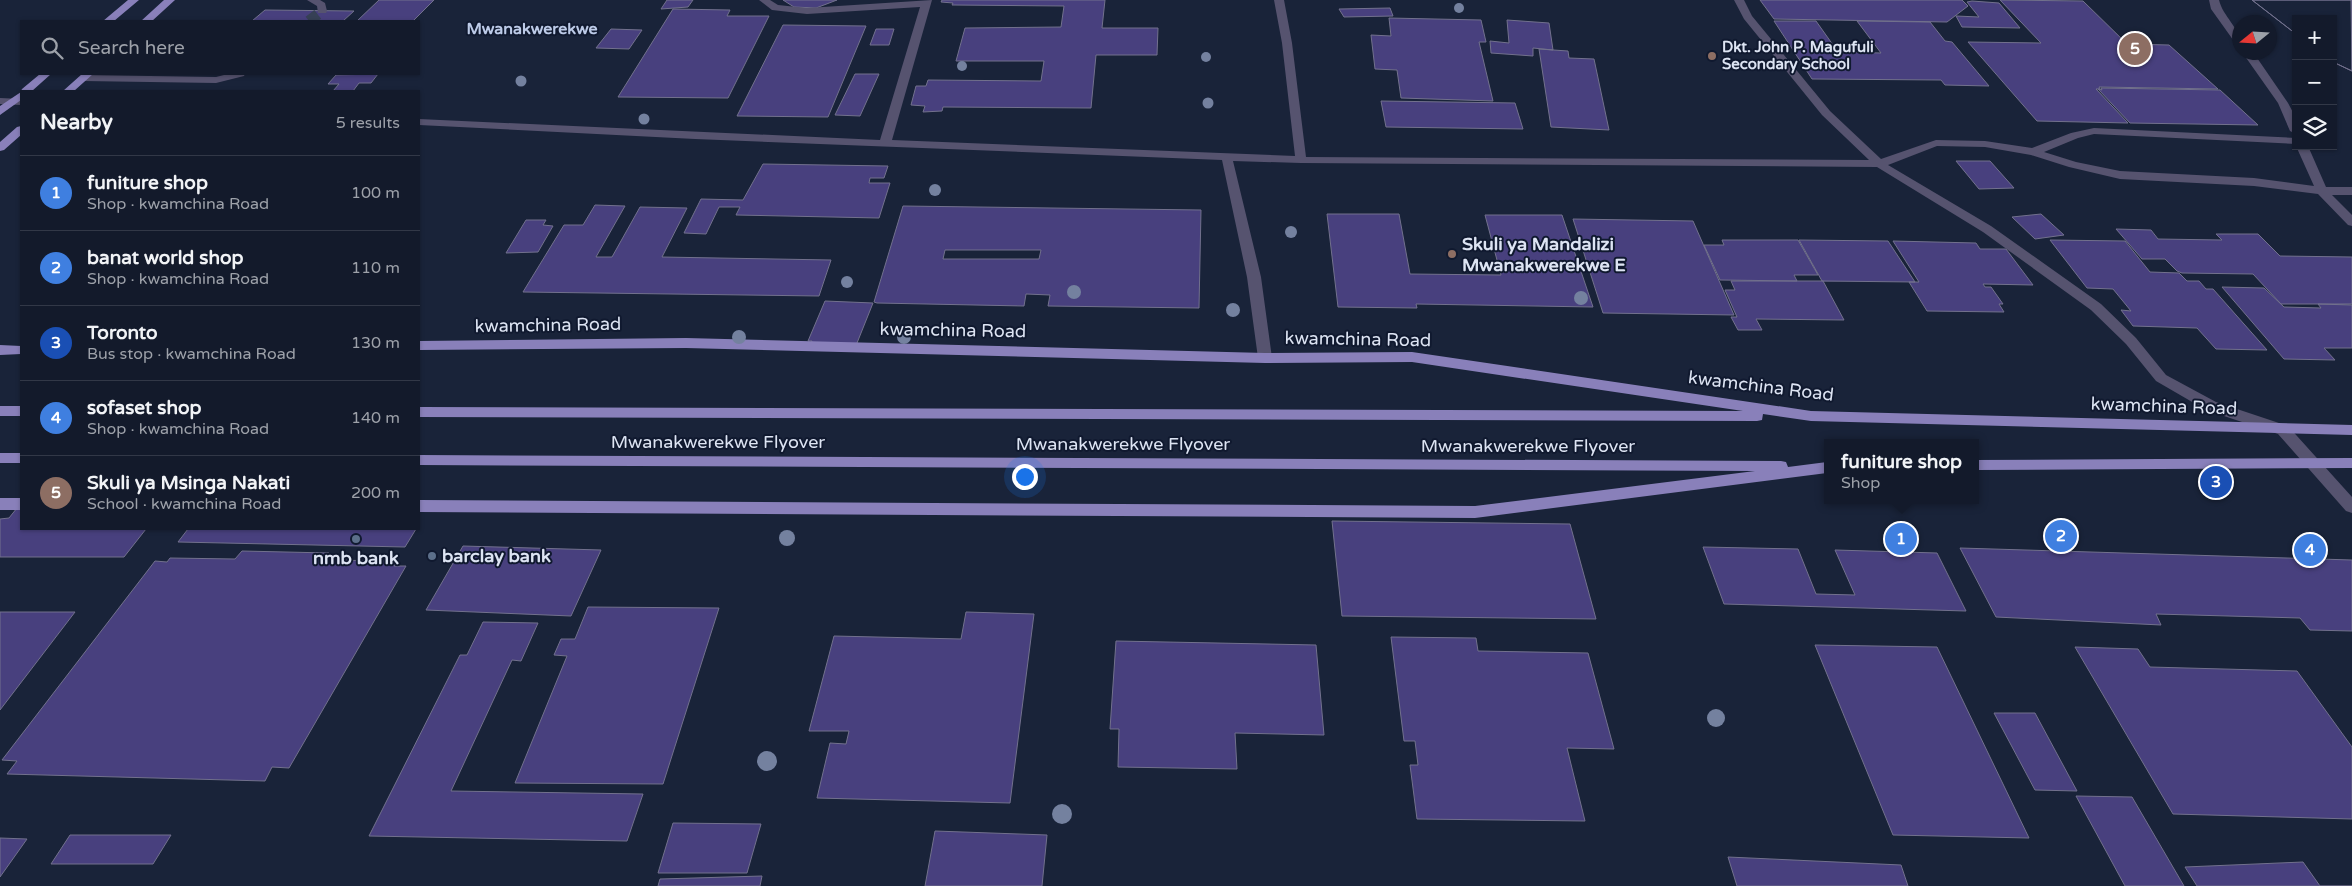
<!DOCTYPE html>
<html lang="en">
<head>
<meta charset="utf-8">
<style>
  :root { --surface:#131a2b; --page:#1c2333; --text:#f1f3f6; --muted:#9da1a9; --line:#323847; --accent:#f49e8a }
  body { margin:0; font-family:"Varela Round",sans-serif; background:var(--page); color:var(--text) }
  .controls { position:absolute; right:15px; top:15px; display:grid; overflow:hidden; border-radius:0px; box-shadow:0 1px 4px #0004 }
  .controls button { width:45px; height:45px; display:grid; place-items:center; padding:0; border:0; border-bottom:1px solid var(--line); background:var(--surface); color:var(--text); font:25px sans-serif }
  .compass { position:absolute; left:2232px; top:15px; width:45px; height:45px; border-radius:50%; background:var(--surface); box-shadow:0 1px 4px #0004; rotate:252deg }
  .you { position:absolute; left:1024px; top:476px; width:18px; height:18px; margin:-12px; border:4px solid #fff; border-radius:50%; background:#1a73e8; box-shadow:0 0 0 8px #1a73e833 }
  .badge { display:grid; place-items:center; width:32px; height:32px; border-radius:50%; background:var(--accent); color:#fff; font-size:16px; font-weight:700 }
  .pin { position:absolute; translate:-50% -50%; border:2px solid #fff; box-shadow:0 1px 5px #0006 }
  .popup { position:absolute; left:1824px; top:439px; width:155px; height:65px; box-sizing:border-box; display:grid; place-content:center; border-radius:0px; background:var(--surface); filter:drop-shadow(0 1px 4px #0005); font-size:16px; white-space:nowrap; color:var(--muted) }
  .popup b { font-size:19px; color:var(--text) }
  .popup::after { content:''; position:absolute; left:50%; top:100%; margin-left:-10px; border:10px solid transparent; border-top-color:var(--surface) }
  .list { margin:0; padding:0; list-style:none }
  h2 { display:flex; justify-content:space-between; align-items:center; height:65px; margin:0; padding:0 20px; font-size:21px }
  h2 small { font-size:16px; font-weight:400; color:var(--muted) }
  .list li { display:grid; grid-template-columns:32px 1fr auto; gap:15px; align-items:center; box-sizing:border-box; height:75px; padding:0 20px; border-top:1px solid var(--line) }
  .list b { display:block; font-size:19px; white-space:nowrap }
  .list p { margin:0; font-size:16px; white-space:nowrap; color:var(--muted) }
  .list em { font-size:16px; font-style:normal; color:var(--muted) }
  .icon { flex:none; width:28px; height:28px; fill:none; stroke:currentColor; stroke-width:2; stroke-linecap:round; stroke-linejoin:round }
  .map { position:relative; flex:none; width:2352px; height:886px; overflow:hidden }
  .search { position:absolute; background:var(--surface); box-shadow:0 1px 4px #0004; left:20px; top:20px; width:400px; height:55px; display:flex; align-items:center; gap:12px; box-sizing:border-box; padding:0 18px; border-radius:0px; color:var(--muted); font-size:19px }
  .panel { position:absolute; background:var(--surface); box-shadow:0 1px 4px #0004; left:20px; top:90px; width:400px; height:440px; border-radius:0px }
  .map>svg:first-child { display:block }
</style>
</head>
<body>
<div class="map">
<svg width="2352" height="886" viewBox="0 0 2352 886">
  <rect width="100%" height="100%" fill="#192339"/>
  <path fill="#48407e" stroke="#72718d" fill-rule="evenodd" d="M 379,0 L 434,0 L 413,21 L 357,21 Z
    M 667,0 L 693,0 L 688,7 L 661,9 Z
    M 783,0 L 837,0 L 816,8 L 794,7 Z
    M 942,0 L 1105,0 L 1102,28 L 1158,28 L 1157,55 L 1096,55 L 1091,108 L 943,107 L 942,111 L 923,112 L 925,106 L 911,105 L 916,86 L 926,86 L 928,80 L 1041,81 L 1044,61 L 956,61 L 965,28 L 1061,27 L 1064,6 L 952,5 L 953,3 L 941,2 Z
    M 1760,0 L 1962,0 L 1968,6 L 1947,22 L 1774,19 Z
    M 2000,0 L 2083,1 L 2127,44 L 2169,45 L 2218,89 L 2099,87 L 2100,89 L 2096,89 L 2128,123 L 2037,121 L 1968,42 L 2041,43 Z
    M 2252,0 L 2351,0 L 2352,71 L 2333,62 L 2333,19 L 2296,19 L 2296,34 Z
    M 2252,0 L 2352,0 L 2352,71 L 2333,62 L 2333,19 L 2296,19 L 2296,34 Z
    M 1972,1 L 1999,3 L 2020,28 L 1962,27 L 1956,16 L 1979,17 L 1967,2 Z
    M 1390,8 L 1393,16 L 1344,17 L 1339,9 Z
    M 673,9 L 730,10 L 727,16 L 769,16 L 728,98 L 618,97 Z
    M 265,10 L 354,11 L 343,21 L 252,21 Z
    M 1389,18 L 1481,20 L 1486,42 L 1479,42 L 1493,101 L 1401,98 L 1397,70 L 1375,69 L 1371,35 L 1391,36 Z
    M 1507,20 L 1549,23 L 1553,50 L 1533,48 L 1533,56 L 1491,53 L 1490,41 L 1509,43 Z
    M 1774,21 L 1816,21 L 1838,52 L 1881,53 L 1857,21 L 1930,22 L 1945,41 L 1952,42 L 1989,86 L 1945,85 L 1941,80 L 1812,79 Z
    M 783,25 L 866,26 L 828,117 L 737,116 Z
    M 611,29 L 642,30 L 629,49 L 596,48 Z
    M 876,29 L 894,29 L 889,45 L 870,45 Z
    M 1539,49 L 1568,51 L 1569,58 L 1594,59 L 1609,130 L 1551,127 Z
    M 378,74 L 371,83 L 359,83 L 353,91 L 333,91 L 339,84 L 328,84 L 336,75 Z
    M 855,74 L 879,74 L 860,116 L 835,115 Z
    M 2101,88 L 2220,90 L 2258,125 L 2130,123 L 2098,89 L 2102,90 Z
    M 1381,101 L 1515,103 L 1523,129 L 1386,127 Z
    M 1956,161 L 1990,161 L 2014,188 L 1979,189 Z
    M 763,164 L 888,166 L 884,178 L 870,178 L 869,183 L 890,183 L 879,218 L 736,215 L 740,207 L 719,207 L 706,234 L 684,233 L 701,199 L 743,200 Z
    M 595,205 L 625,206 L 596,257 L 612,257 L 640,207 L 687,208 L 662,257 L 831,260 L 819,296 L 523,292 L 564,225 L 583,225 Z
    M 903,206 L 1201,210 L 1199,308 L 1048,306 L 1050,295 L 1026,294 L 1024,306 L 877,303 L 874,302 ZM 945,250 L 1041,250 L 1039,259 L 943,259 Z
    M 1327,214 L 1399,214 L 1410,274 L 1501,275 L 1485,215 L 1562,215 L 1593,307 L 1416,304 L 1417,308 L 1338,307 Z
    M 2041,214 L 2064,235 L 2035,239 L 2012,217 Z
    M 1573,219 L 1693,221 L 1734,315 L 1603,313 Z
    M 526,220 L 546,220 L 543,225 L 553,226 L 538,252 L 506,253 Z
    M 2116,229 L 2151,230 L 2158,239 L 2222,240 L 2216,234 L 2258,234 L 2280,256 L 2352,257 L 2352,304 L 2281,304 L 2253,274 L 2182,273 L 2177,271 L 2165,259 L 2142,259 Z
    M 1722,240 L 1798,240 L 1818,275 L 1794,275 L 1797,281 L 1720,280 L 1704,245 L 1724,245 Z
    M 1799,240 L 1888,241 L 1915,282 L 1822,281 Z
    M 2050,240 L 2125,241 L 2150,272 L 2179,273 L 2187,281 L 2199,281 L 2206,289 L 2213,289 L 2267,350 L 2216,349 L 2197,328 L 2133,326 L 2121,310 L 2131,311 L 2113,289 L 2087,288 Z
    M 1893,241 L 1976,243 L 1980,249 L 2006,249 L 2033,285 L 1983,284 L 1985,287 L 1991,287 L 2003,304 L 1999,304 L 2004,312 L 1927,311 L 1909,282 L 1919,282 Z
    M 1731,281 L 1823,281 L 1844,320 L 1756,319 L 1762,330 L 1738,330 L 1731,317 L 1737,317 L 1725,290 L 1735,290 Z
    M 2222,287 L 2264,288 L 2284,307 L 2321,308 L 2318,304 L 2352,305 L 2352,348 L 2324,348 L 2335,360 L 2284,359 Z
    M 825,301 L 873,303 L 855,348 L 811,345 L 812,341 L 808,341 Z
    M 17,508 L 21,508 L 21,529 L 146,529 L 124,557 L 0,557 L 0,519 L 9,518 Z
    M 1332,521 L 1570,524 L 1596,619 L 1342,616 Z
    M 188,529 L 416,529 L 405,547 L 178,542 Z
    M 463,546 L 601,550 L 571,616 L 426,610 Z
    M 1703,547 L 1798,549 L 1816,594 L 1855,595 L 1835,550 L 1937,553 L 1966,611 L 1724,604 Z
    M 1960,548 L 2352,560 L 2352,631 L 2310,630 L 2300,618 L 2156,614 L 2161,625 L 1996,617 Z
    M 242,551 L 329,553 L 325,560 L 397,561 L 394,566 L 406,566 L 289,768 L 272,767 L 265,781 L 7,774 L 17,761 L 2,760 L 155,561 L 167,562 L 170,558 L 235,559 Z
    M 588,607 L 719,608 L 663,784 L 515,783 L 567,656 L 554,655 L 561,639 L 575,639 Z
    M 0,612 L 75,612 L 0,710 Z
    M 966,612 L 1034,614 L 1010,803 L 817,798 L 830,743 L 846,744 L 849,731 L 809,731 L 834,636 L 961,639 Z
    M 483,622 L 538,623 L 521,661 L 512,660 L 451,791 L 643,794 L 627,841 L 369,836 L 460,655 L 467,655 Z
    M 1391,637 L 1476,638 L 1478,651 L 1588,653 L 1614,749 L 1567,748 L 1585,821 L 1417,819 L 1410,765 L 1418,765 L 1415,741 L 1404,741 Z
    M 1116,641 L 1316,645 L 1324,735 L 1235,733 L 1237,769 L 1118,767 L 1119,729 L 1110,729 Z
    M 1815,645 L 1937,647 L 2029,838 L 1893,835 Z
    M 2075,647 L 2138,649 L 2150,667 L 2297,671 L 2352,747 L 2352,819 L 2173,814 Z
    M 1994,713 L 2035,713 L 2077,791 L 2035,790 Z
    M 2076,796 L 2132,797 L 2184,886 L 2125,886 Z
    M 673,823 L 761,824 L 747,873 L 658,873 Z
    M 935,831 L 1047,835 L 1042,886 L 925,886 Z
    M 70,835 L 171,835 L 153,864 L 51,864 Z
    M 0,838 L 27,839 L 0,877 Z
    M 1728,857 L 1901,865 L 1908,886 L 1737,886 Z
    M 2303,862 L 2320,886 L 2352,886 L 2197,886 L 2185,867 Z
    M 762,876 L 760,886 L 658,886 L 660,879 Z"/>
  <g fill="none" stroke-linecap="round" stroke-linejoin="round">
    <path stroke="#364055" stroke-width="11" stroke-dasharray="11 5.5" stroke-linecap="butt" d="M 309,21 L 322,11"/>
    <path fill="#56536f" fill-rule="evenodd" d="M 307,0 L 320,0 L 325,3 L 327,11 L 326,13 L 318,13 L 317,6 Z
      M 759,0 L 770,0 L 778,5 L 807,8 L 932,0 L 892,140 L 1295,156 L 1282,43 L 1274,0 L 1284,0 L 1292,43 L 1306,157 L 1869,160 L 1822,115 L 1744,19 L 1734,0 L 1744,0 L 1752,16 L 1830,111 L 1881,159 L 1936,140 L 1985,141 L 2032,148 L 2071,133 L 2094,128 L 2296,138 L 2296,144 L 2094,134 L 2078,138 L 2044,152 L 2076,162 L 2120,171 L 2254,178 L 2314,186 L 2296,146 L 2308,146 L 2326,187 L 2352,187 L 2352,195 L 2332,195 L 2352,215 L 2352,226 L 2348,225 L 2318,194 L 2254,186 L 2120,179 L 2069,167 L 2031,155 L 1985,147 L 1937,146 L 1888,165 L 1991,226 L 2101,304 L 2136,338 L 2166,375 L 2216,402 L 2288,426 L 2352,497 L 2352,513 L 2346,511 L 2278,434 L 2206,410 L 2156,381 L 2126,344 L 2091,310 L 1983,232 L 1877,167 L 1301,163 L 1233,161 L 1261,277 L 1272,358 L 1265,363 L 1258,358 L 1247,277 L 1222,160 L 695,139 L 419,125 L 419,119 L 880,140 L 920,7 L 807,14 L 772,10 Z
      M 2209,0 L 2219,0 C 2223,17 2240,27 2240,45 L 2236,44 L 2211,9 Z
      M 2242,52 L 2253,52 L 2288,103 L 2296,118 L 2296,134 L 2290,131 L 2278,103 Z
      M 228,74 L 245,74 L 244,76 L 216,83 L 83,81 L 78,78 L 83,75 L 216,77 Z
      M 0,98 L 21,99 L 21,105 L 0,104 Z"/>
    <path fill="#8980ba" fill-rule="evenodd" d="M 128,0 L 139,0 L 114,21 L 103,21 Z
      M 164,0 L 175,0 L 152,21 L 141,21 Z
      M 40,74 L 51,74 L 32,91 L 21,91 L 21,100 L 0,115 L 0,106 L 21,92 L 21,91 L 22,89 Z
      M 82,74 L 93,74 L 74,91 L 63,91 Z
      M 21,126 L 21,135 L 4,150 L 0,151 L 0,142 L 17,127 Z
      M 686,338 L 1265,353 L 1412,352 L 1811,411 L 2352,425 L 2352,435 L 1811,421 L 1763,414 L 1762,420 L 1757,421 L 419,417 L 419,407 L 1743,411 L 1412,362 L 1265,363 L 686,348 L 419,350 L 419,341 Z
      M 0,345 L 21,346 L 21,354 L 0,355 Z
      M 0,406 L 21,406 L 21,416 L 0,416 Z
      M 0,453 L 21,453 L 21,463 L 0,463 Z
      M 419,455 L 1781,461 L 1786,462 L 1788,467 L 1827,462 L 1827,473 L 1475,518 L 419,512 L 419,500 L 1475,506 L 1755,471 L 419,465 Z
      M 2352,458 L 2352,468 L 1975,470 L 1975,460 Z
      M 0,498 L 21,498 L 21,510 L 0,510 Z"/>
  </g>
  <g fill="#74819f">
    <circle cx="1459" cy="8" r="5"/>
    <circle cx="1206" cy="57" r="5"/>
    <circle cx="962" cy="66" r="5"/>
    <circle cx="521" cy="81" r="5.5"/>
    <circle cx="1208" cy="103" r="5.5"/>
    <circle cx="644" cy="119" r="5.5"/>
    <circle cx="935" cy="190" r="6"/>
    <circle cx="1291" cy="232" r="6"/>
    <circle cx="847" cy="282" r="6"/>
    <circle cx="1074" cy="292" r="7"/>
    <circle cx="1581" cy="298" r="7"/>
    <circle cx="1233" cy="310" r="7"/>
    <circle cx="739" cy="337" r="7"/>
    <circle cx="904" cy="337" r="7"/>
    <circle cx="787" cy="538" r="8"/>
    <circle cx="1716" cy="718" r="9"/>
    <circle cx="767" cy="761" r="10"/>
    <circle cx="1062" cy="814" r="10"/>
  </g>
  <g fill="#8d6e63" stroke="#10192f" stroke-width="2">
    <circle cx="1712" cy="56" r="5"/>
    <circle cx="1452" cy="254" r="5"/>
  </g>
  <g fill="#5c6f8a" stroke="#10192f" stroke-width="2">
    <circle cx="356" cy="539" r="5"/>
    <circle cx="432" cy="556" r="5"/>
  </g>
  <g text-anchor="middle" stroke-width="4" stroke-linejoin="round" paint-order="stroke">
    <g font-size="15" font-weight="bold" fill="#dde4f3" stroke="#10192f" text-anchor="start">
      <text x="1722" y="52">Dkt. John P. Magufuli<tspan x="1722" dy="17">Secondary School</tspan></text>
    </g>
    <g font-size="16" font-weight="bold" fill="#bccae7" stroke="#10192f">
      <text x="532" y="34">Mwanakwerekwe</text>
    </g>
    <g font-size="18" font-weight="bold" fill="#dde4f3" stroke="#10192f" text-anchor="start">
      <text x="1462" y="250">Skuli ya Mandalizi<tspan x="1462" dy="21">Mwanakwerekwe E</tspan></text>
      <text x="442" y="562">barclay bank</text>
      <text x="356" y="564" text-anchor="middle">nmb bank</text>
    </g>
    <g font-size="18" fill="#dde4f3" stroke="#10192f">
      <text transform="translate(548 325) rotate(-1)" y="6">kwamchina Road</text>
      <text transform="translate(953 330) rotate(1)" y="6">kwamchina Road</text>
      <text transform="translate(1358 339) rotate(1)" y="6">kwamchina Road</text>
      <text transform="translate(1761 386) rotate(7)" y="6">kwamchina Road</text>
      <text transform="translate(2164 406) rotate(2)" y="6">kwamchina Road</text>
      <text x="718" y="448">Mwanakwerekwe Flyover</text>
      <text x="1123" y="450">Mwanakwerekwe Flyover</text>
      <text x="1528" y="452">Mwanakwerekwe Flyover</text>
    </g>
  </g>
</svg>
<div class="controls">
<button>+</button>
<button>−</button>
<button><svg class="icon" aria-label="layers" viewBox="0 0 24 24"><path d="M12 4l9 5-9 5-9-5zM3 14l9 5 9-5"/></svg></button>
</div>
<svg class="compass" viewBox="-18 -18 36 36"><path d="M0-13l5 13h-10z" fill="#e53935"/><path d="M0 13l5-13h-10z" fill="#9da1a9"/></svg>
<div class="you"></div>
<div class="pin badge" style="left:1901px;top:539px;background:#3f7fe0">1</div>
<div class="popup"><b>funiture shop</b>Shop</div>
<div class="pin badge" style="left:2061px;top:536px;background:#3f7fe0">2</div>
<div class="pin badge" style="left:2216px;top:482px;background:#1a4fb4">3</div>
<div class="pin badge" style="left:2310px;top:550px;background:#3f7fe0">4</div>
<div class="pin badge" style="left:2135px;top:49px;background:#8d6e63">5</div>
<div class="search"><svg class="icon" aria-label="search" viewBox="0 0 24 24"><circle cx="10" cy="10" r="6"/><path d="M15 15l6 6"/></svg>Search here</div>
<section class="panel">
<h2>Nearby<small>5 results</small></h2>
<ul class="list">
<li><span class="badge" style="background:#3f7fe0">1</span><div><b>funiture shop</b><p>Shop · kwamchina Road</p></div><em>100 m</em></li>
<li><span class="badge" style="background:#3f7fe0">2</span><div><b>banat world shop</b><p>Shop · kwamchina Road</p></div><em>110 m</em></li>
<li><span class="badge" style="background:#1a4fb4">3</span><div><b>Toronto</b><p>Bus stop · kwamchina Road</p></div><em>130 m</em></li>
<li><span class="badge" style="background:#3f7fe0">4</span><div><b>sofaset shop</b><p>Shop · kwamchina Road</p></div><em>140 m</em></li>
<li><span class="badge" style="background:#8d6e63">5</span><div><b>Skuli ya Msinga Nakati</b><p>School · kwamchina Road</p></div><em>200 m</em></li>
</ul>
</section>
</div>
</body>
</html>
